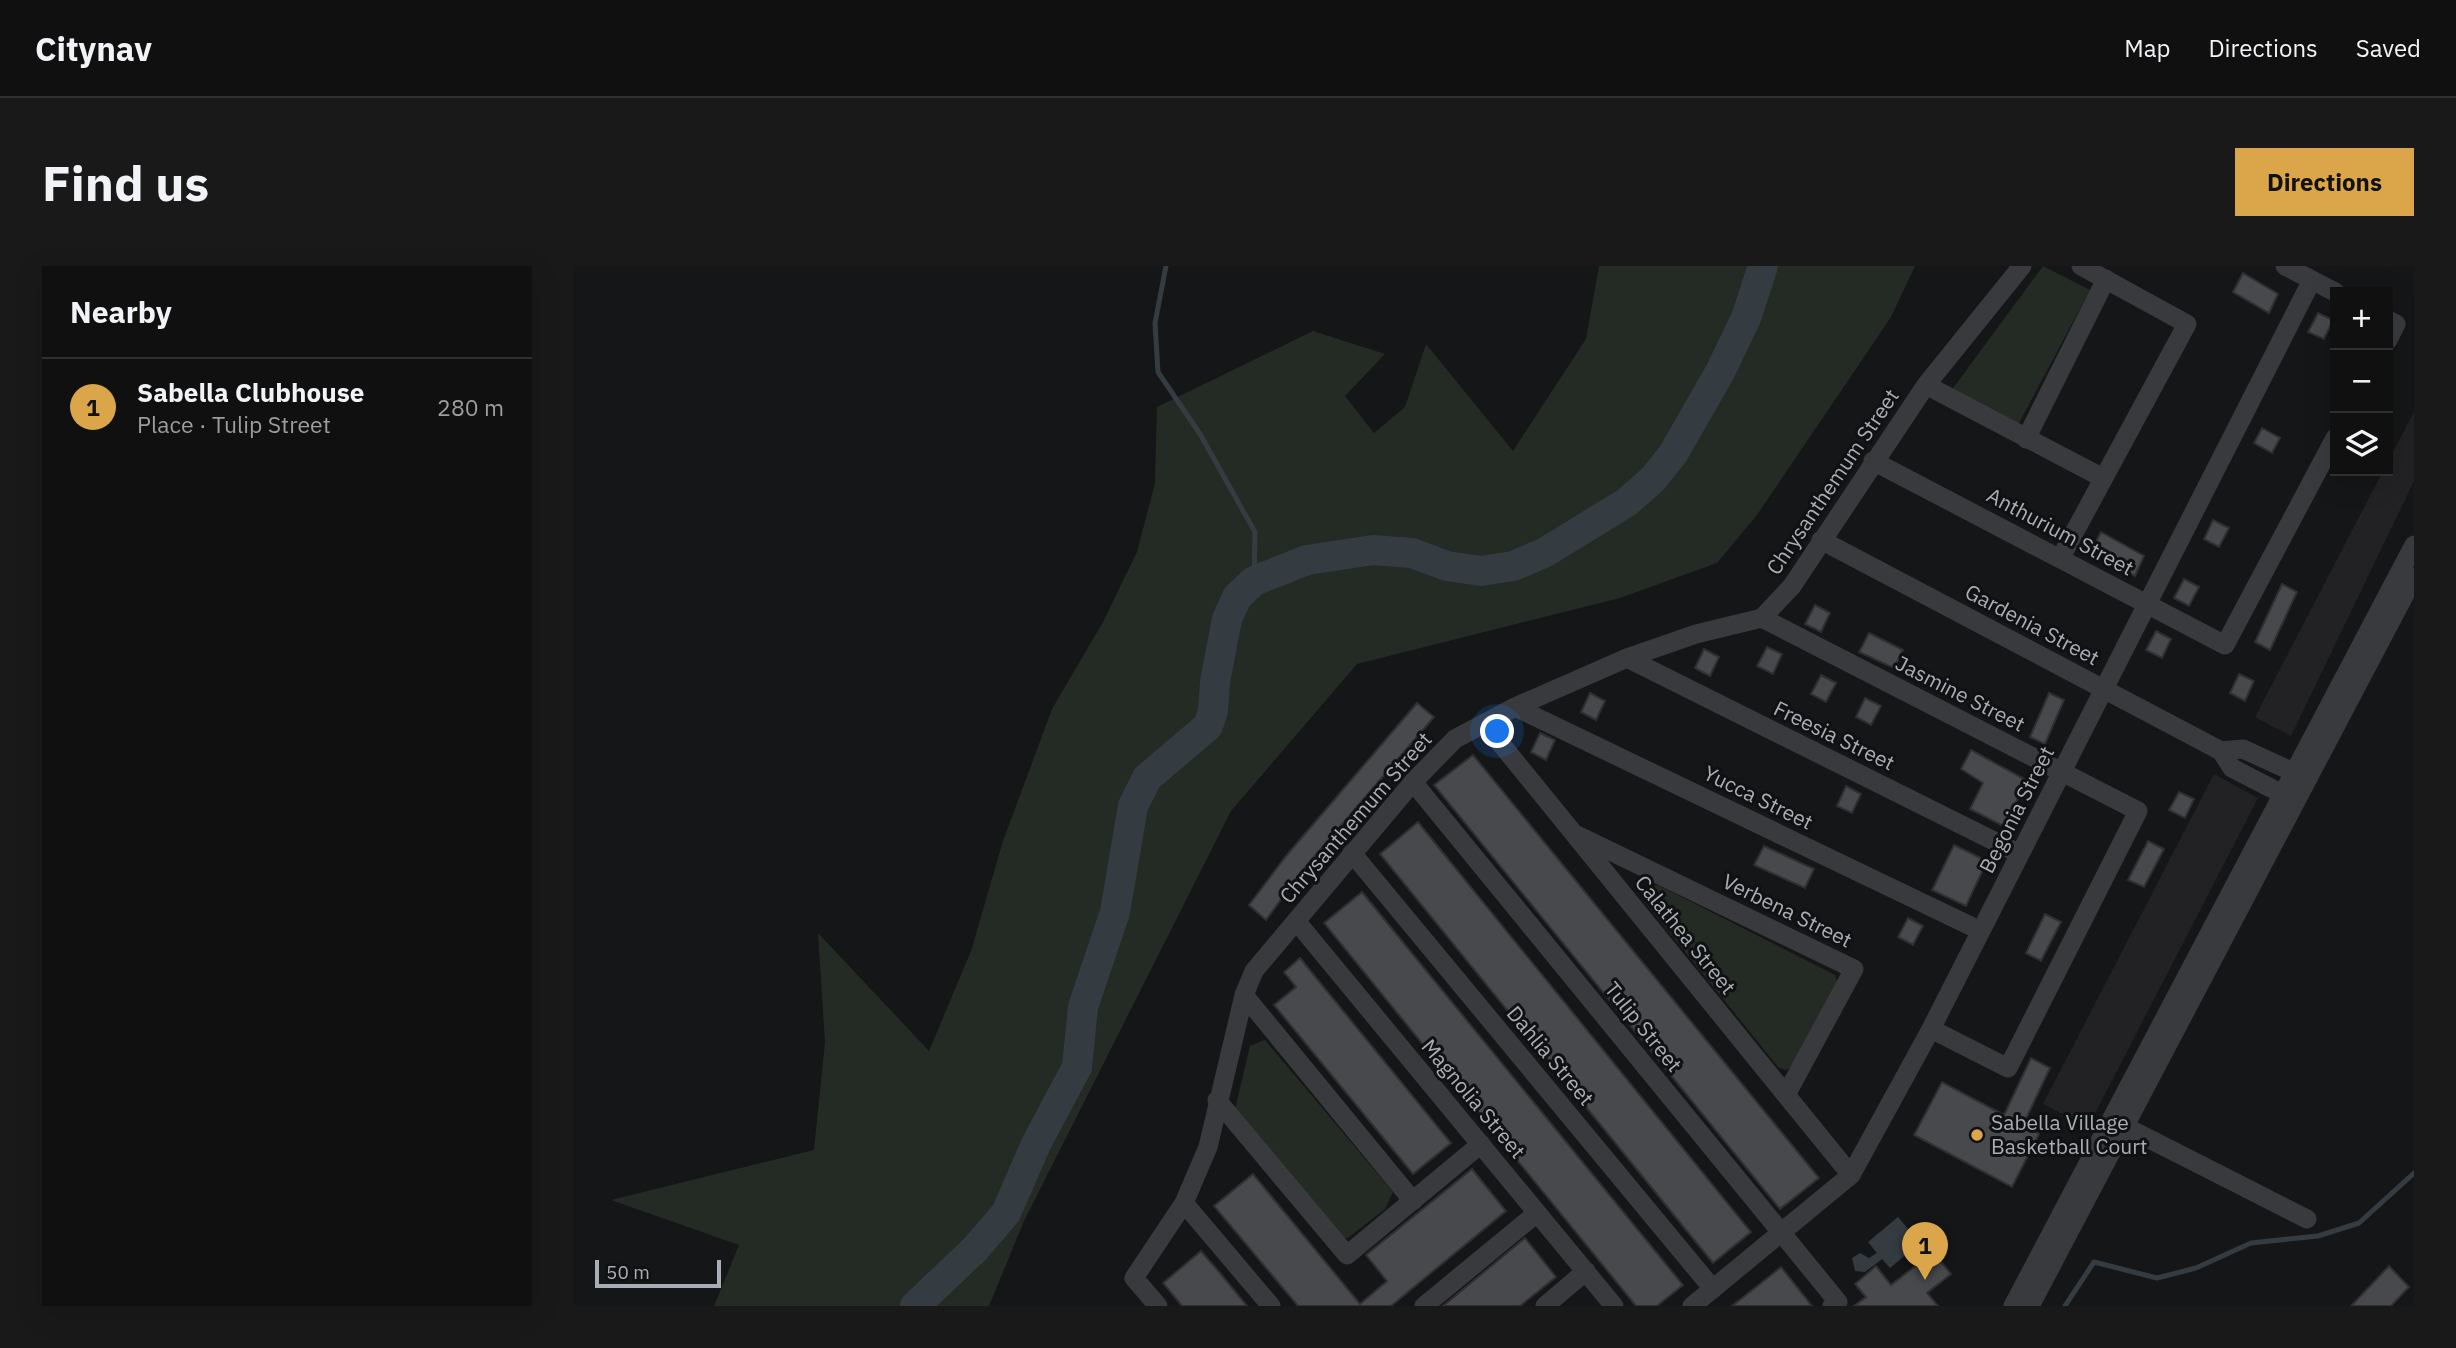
<!DOCTYPE html>
<html lang="en">
<head>
<meta charset="utf-8">
<style>
  :root { --surface:#101011; --page:#19191a; --text:#f1f3f6; --muted:#9c9d9f; --line:#303031; --accent:#dba649 }
  body { margin:0; font-family:"IBM Plex Sans",sans-serif; background:var(--page); color:var(--text) }
  .controls { position:absolute; right:21px; top:21px; display:grid; overflow:hidden; border-radius:0px; box-shadow:0 7px 28px #0002 }
  .controls button { width:63px; height:63px; display:grid; place-items:center; padding:0; border:0; border-bottom:2px solid var(--line); background:var(--surface); color:var(--text); font:35px sans-serif }
  .scale { position:absolute; left:21px; bottom:18px; width:126px; box-sizing:border-box; padding-left:7px; border:4px solid #a9adb5; border-top:0; font-size:19px; line-height:24px; white-space:nowrap; color:#a9adb5; -webkit-text-stroke:5px #101112; paint-order:stroke }
  .you { position:absolute; left:924px; top:466px; width:24px; height:24px; margin:-18px; border:5px solid #fff; border-radius:50%; background:#1a73e8; box-shadow:0 0 0 10px #1a73e833 }
  .badge { display:grid; place-items:center; width:46px; height:46px; border-radius:50%; background:var(--accent); color:#111; font-size:23px; font-weight:700 }
  .pin { position:absolute; translate:-50% -58px; filter:drop-shadow(0 2px 4px #0008) }
  .pin::after { content:''; position:absolute; top:37px; width:24px; height:21px; background:inherit; clip-path:polygon(0 0,100% 0,50% 100%) }
  .list { margin:0; padding:0; list-style:none }
  h2 { display:flex; justify-content:space-between; align-items:center; height:91px; margin:0; padding:0 28px; font-size:30px }
  h2 small { font-size:23px; font-weight:400; color:var(--muted) }
  .list li { display:grid; grid-template-columns:46px 1fr auto; gap:21px; align-items:center; box-sizing:border-box; height:98px; padding:0 28px; border-top:2px solid var(--line) }
  .list b { display:block; font-size:26px; white-space:nowrap }
  .list p { margin:0; font-size:23px; white-space:nowrap; color:var(--muted) }
  .list em { font-size:23px; font-style:normal; color:var(--muted) }
  .icon { flex:none; width:38px; height:38px; fill:none; stroke:currentColor; stroke-width:2; stroke-linecap:round; stroke-linejoin:round }
  .map { position:relative; flex:none; width:1840px; height:1040px; overflow:hidden; border-radius:0px }
  header { display:flex; align-items:center; gap:42px; box-sizing:border-box; height:98px; padding:0 35px; background:var(--surface); border-bottom:2px solid var(--line) }
  header strong { font-size:33px }
  nav { display:flex; gap:38px; margin-inline-start:auto; font-size:24px }
  .intro { display:flex; align-items:center; justify-content:space-between; box-sizing:border-box; height:168px; padding:0 42px }
  h1 { margin:0; font-size:49px }
  .button { padding:18px 32px; border-radius:0px; background:var(--accent); color:#111; font-size:24px; font-weight:700 }
  main { display:flex; gap:42px; padding:0 42px }
  aside { flex:1; background:var(--surface); border-radius:0px; box-shadow:0 7px 28px #0002 }
  .map>svg:first-child { display:block }
</style>
</head>
<body>
<header>
<strong>Citynav</strong>
<nav><a>Map</a><a>Directions</a><a>Saved</a></nav>
</header>
<div class="intro"><h1>Find us</h1><a class="button">Directions</a></div>
<main>
<aside>
<h2>Nearby<small></small></h2>
<ul class="list">
<li><span class="badge">1</span><div><b>Sabella Clubhouse</b><p>Place · Tulip Street</p></div><em>280 m</em></li>
</ul>
</aside>
<div class="map">
<svg width="1840" height="1040" viewBox="0 0 1840 1040">
  <rect width="100%" height="100%" fill="#151617"/>
  <path fill="#222224" d="M 1840,146 L 1840,215 L 1717,470 L 1681,451 L 1809,205 L 1814,205 L 1814,196 Z
    M 1640,508 L 1684,532 L 1514,861 L 1469,838 Z"/>
  <path fill="#242b25" d="M 1025,0 L 1341,0 L 1317,51 L 1183,249 L 1143,297 L 1046,332 L 783,398 L 657,545 L 450,955 L 415,1040 L 140,1040 L 165,979 L 37,934 L 240,884 L 251,776 L 244,667 L 355,785 L 397,685 L 429,575 L 478,443 L 529,356 L 563,286 L 581,217 L 583,141 L 739,65 L 811,88 L 771,130 L 800,167 L 831,141 L 852,78 L 939,185 L 1012,73 Z
    M 1469,0 L 1516,24 L 1443,161 L 1377,125 Z
    M 1084,619 L 1261,709 L 1263,715 L 1218,801 L 1211,804 L 1204,801 L 1071,636 L 1075,621 Z
    M 691,774 L 819,926 L 811,943 L 774,972 L 768,972 L 661,843 L 676,780 Z"/>
  <path fill="#343c42" d="M 1324,951 L 1346,977 L 1316,1002 L 1308,993 L 1291,1006 L 1281,1005 L 1278,992 L 1286,987 L 1295,992 L 1303,987 L 1294,976 Z"/>
  <g fill="none" stroke-linecap="round" stroke-linejoin="round">
    <path stroke="#343c42" stroke-width="5" d="M 592,0 L 581,57 L 584,106 L 626,168 L 681,266 L 680,315
      M 1491,1040 L 1520,996 L 1583,1012 L 1622,1002 L 1677,977 L 1744,970 L 1785,957 L 1840,907"/>
    <path stroke="#343c42" stroke-width="30" d="M 341,1040 L 401,983 L 432,947 L 462,878 L 503,801 L 509,741 L 541,646 L 559,540 L 573,512 L 634,460 L 639,445 L 641,416 L 653,353 L 663,331 L 680,315 L 733,294 L 799,284 L 838,287 L 873,300 L 907,305 L 939,300 L 970,287 L 1053,236 L 1079,213 L 1099,188 L 1146,106 L 1172,52 L 1189,0"/>
  </g>
  <path fill="#48494c" stroke="#303033" stroke-width="2" d="M 1669,7 L 1704,28 L 1695,47 L 1659,26 Z
    M 1744,47 L 1759,54 L 1750,73 L 1734,66 Z
    M 1688,162 L 1706,172 L 1698,187 L 1680,177 Z
    M 1639,254 L 1655,262 L 1645,281 L 1630,273 Z
    M 1527,266 L 1570,290 L 1561,310 L 1517,285 Z
    M 1610,313 L 1625,321 L 1615,340 L 1600,332 Z
    M 1708,318 L 1723,326 L 1696,384 L 1681,376 Z
    M 1241,339 L 1256,347 L 1247,366 L 1231,358 Z
    M 1582,365 L 1597,373 L 1588,392 L 1572,384 Z
    M 1295,367 L 1329,384 L 1320,402 L 1285,386 Z
    M 1193,381 L 1208,388 L 1199,408 L 1183,400 Z
    M 1130,383 L 1145,391 L 1136,410 L 1121,402 Z
    M 1665,408 L 1680,415 L 1671,435 L 1656,427 Z
    M 1247,409 L 1262,417 L 1252,436 L 1237,428 Z
    M 1016,427 L 1031,435 L 1022,454 L 1007,446 Z
    M 1475,427 L 1490,434 L 1471,478 L 1456,471 Z
    M 1291,432 L 1307,440 L 1297,459 L 1282,451 Z
    M 843,437 L 860,451 L 727,606 L 692,654 L 675,639 L 712,590 Z
    M 966,467 L 981,474 L 972,494 L 957,486 Z
    M 1397,484 L 1452,514 L 1431,561 L 1396,543 L 1409,517 L 1387,503 Z
    M 899,489 L 1245,912 L 1206,943 L 860,519 Z
    M 1272,520 L 1287,528 L 1278,547 L 1263,540 Z
    M 1605,526 L 1620,533 L 1611,552 L 1595,544 Z
    M 844,556 L 1177,966 L 1139,997 L 806,588 Z
    M 1574,575 L 1590,583 L 1570,621 L 1554,614 Z
    M 1380,579 L 1413,595 L 1392,640 L 1358,624 Z
    M 1190,580 L 1240,603 L 1231,622 L 1180,599 Z
    M 788,626 L 1109,1019 L 1083,1040 L 1062,1040 L 750,657 Z
    M 1471,648 L 1487,656 L 1467,695 L 1452,687 Z
    M 1334,652 L 1349,660 L 1339,679 L 1324,671 Z
    M 726,692 L 877,877 L 839,908 L 700,739 L 722,721 L 710,706 Z
    M 1457,792 L 1476,802 L 1449,859 L 1465,868 L 1438,921 L 1340,869 L 1368,816 L 1430,849 Z
    M 898,903 L 932,945 L 817,1040 L 724,1040 L 640,940 L 679,908 L 786,1038 L 813,1015 L 792,989 Z
    M 951,972 L 982,1011 L 946,1040 L 869,1040 Z
    M 627,985 L 646,1007 L 673,1040 L 608,1040 L 589,1017 Z
    M 1359,986 L 1377,1008 L 1353,1027 L 1364,1040 L 1280,1040 L 1292,1031 L 1281,1018 L 1302,1000 L 1317,1019 Z
    M 1815,1000 L 1835,1021 L 1817,1040 L 1777,1040 Z
    M 1207,1001 L 1238,1040 L 1158,1040 L 1191,1014 Z"/>
  <g fill="none" stroke-linecap="round" stroke-linejoin="round">
    <path stroke="#393a3d" stroke-width="19" d="M 1711,0 L 1761,26
      M 1814,54 L 1822,58 L 1814,74
      M 1352,119 L 1529,212
      M 1452,173 L 1532,13
      M 1299,195 L 1651,379 L 1761,172
      M 1247,274 L 1647,485
      M 1487,291 L 1613,58 L 1507,0
      M 1188,352 L 1564,545 L 1434,802 L 1357,763
      M 1053,392 L 1446,588
      M 941,441 L 1407,665
      M 910,457 L 1277,909
      M 839,516 L 1264,1036 L 1258,1040
      M 1720,534 L 1658,502 L 1647,485 L 1669,483 L 1730,511
      M 1003,569 L 1280,703 L 1212,829
      M 778,587 L 1139,1023
      M 723,656 L 1040,1040
      M 670,729 L 839,935
      M 643,834 L 773,989 L 907,878
      M 1542,856 L 1733,953
      M 610,937 L 697,1040
      M 584,1040 L 560,1012 L 610,937 L 634,881 L 670,729 L 680,705 L 839,516 L 881,473 L 941,441 L 1053,392 L 1122,368 L 1188,352 L 1218,320 L 1352,119 L 1448,0
      M 850,1040 L 963,947
      M 971,1040 L 1012,1005
      M 1118,1040 L 1277,909 L 1357,763 L 1738,14
      M 1439,1040 L 1840,279
      M 1456,1040 L 1840,311"/>
  </g>
  <circle fill="#dba649" stroke="#101112" stroke-width="2.5" cx="1403" cy="869" r="7"/>
  <g text-anchor="middle" stroke-width="6" stroke-linejoin="round" paint-order="stroke">
    <g font-size="21" fill="#a9adb5" stroke="#101112">
      <text transform="translate(1259 216) rotate(-56)" y="7">Chrysanthemum Street</text>
      <text transform="translate(1486 266) rotate(28)" y="7">Anthurium Street</text>
      <text transform="translate(1458 359) rotate(28)" y="7">Gardenia Street</text>
      <text transform="translate(1386 428) rotate(27)" y="7">Jasmine Street</text>
      <text transform="translate(1260 470) rotate(26)" y="7">Freesia Street</text>
      <text transform="translate(1184 532) rotate(26)" y="7">Yucca Street</text>
      <text transform="translate(1443 544) rotate(-63)" y="7">Begonia Street</text>
      <text transform="translate(782 552) rotate(-49)" y="7">Chrysanthemum Street</text>
      <text transform="translate(1213 645) rotate(26)" y="7">Verbena Street</text>
      <text transform="translate(1111 669) rotate(51)" y="7">Calathea Street</text>
      <text transform="translate(1069 761) rotate(51)" y="7">Tulip Street</text>
      <text transform="translate(976 790) rotate(50)" y="7">Dahlia Street</text>
      <text transform="translate(899 833) rotate(50)" y="7">Magnolia Street</text>
    </g>
    <g font-size="21" fill="#a9adb5" stroke="#101112" text-anchor="start">
      <text x="1417" y="864">Sabella Village<tspan x="1417" dy="24">Basketball Court</tspan></text>
    </g>
  </g>
</svg>
<div class="controls">
<button>+</button>
<button>−</button>
<button><svg class="icon" aria-label="layers" viewBox="0 0 24 24"><path d="M12 4l9 5-9 5-9-5zM3 14l9 5 9-5"/></svg></button>
</div>
<div class="scale">50 m</div>
<div class="you"></div>
<div class="pin badge" style="left:1351px;top:1014px">1</div>
</div>
</main>
</body>
</html>
